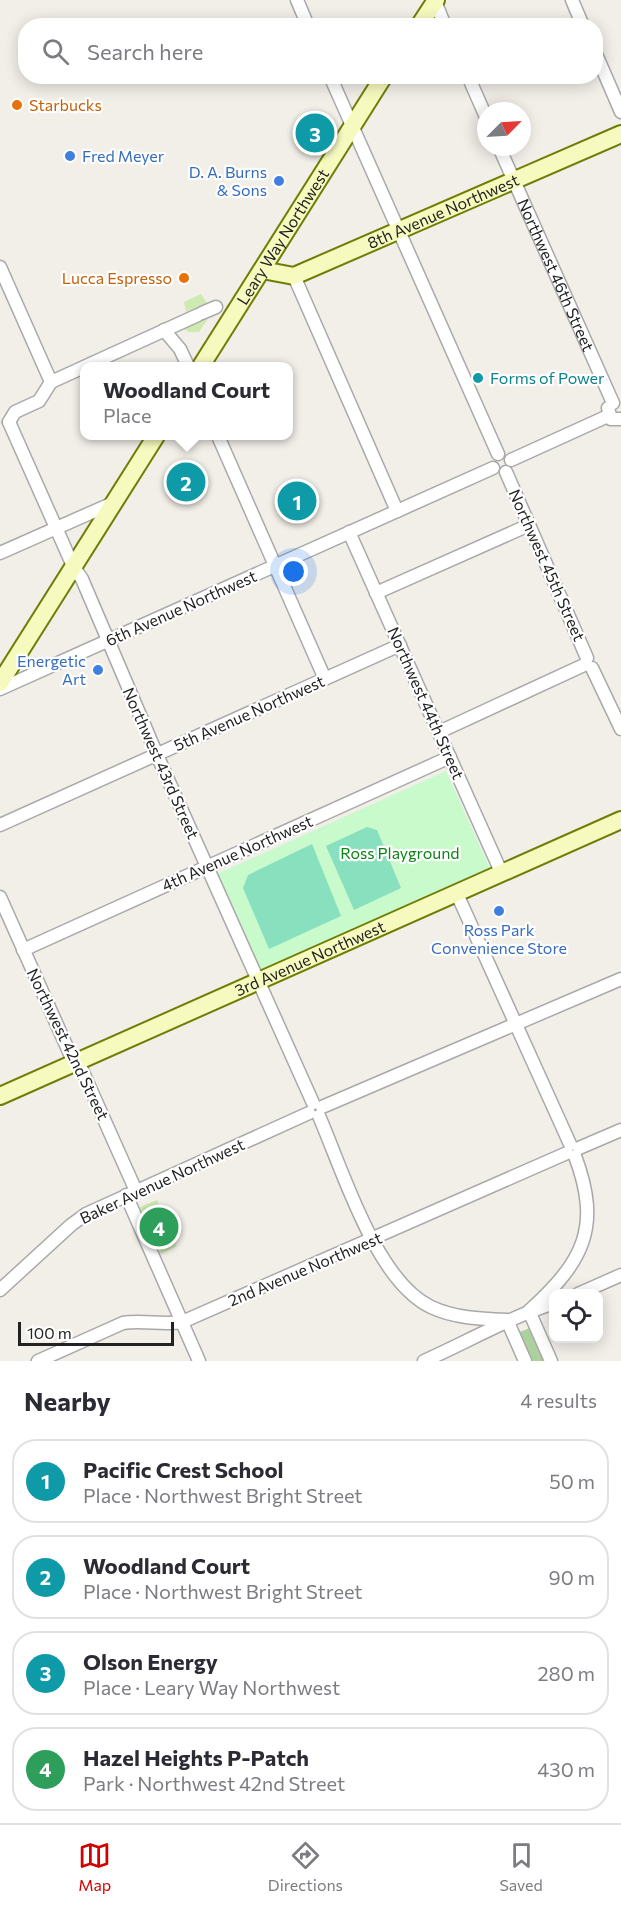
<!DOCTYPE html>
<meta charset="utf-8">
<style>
body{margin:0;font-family:Commissioner,sans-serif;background:#f2f2f3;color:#2b2b33}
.controls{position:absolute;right:18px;bottom:18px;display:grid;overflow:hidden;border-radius:12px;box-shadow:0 3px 15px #0003}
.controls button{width:54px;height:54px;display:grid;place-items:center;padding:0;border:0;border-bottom:2px solid #e1e1e2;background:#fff;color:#2b2b33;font:30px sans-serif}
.compass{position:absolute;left:477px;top:102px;width:54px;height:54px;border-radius:50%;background:#fff;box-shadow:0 3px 15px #0003;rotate:66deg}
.scale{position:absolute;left:18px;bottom:15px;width:156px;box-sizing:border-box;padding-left:6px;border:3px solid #222;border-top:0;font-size:16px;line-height:21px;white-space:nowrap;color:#222;-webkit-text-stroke:4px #fff;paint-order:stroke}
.you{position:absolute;left:294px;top:572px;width:21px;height:21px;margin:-15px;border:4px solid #fff;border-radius:50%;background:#1a73e8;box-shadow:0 0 0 9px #1a73e833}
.badge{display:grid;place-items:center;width:39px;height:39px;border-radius:50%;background:#d40000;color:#fff;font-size:20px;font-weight:700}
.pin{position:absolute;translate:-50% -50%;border:3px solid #fff;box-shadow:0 2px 6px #0006}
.popup{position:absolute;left:80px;top:362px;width:213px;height:78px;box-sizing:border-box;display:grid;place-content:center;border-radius:12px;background:#fff;filter:drop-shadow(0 2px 4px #0005);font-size:20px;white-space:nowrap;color:#7c7c81}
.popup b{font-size:22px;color:#2b2b33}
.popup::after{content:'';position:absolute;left:50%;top:100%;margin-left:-12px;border:12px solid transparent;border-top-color:#fff}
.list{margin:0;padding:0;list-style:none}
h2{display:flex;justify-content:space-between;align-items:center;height:78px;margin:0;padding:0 24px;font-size:26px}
h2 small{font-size:20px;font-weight:400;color:#7c7c81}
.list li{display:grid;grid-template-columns:39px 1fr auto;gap:18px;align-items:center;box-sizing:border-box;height:84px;margin:0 12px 12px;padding:0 12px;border:2px solid #e1e1e2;border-radius:24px}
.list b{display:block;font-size:22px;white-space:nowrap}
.list p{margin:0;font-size:20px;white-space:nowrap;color:#7c7c81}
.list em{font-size:20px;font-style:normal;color:#7c7c81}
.icon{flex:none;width:33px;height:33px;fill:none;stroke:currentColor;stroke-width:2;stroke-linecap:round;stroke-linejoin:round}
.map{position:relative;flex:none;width:621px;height:1361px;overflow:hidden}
.search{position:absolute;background:#fff;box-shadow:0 3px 15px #0003;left:18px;right:18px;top:18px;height:66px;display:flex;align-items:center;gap:15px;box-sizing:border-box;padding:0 21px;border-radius:24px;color:#7c7c81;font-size:22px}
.sheet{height:462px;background:#fff}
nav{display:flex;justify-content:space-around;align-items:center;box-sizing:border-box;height:84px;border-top:2px solid #e1e1e2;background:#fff;font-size:16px;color:#7c7c81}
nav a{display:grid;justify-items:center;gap:3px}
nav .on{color:#d40000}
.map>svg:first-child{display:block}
.grass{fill:#cdebb0}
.forest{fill:#add19e}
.park{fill:#c8facc}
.pitch{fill:#88e0be}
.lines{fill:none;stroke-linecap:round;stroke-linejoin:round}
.street-casing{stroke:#a9a9a9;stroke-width:15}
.secondary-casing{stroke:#707d05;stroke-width:20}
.street{stroke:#fff;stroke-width:12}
.secondary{stroke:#f7fabf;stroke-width:16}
.food-dot{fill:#e8710a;stroke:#fff;stroke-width:2}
.shop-dot{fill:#3f7fe0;stroke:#fff;stroke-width:2}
.culture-dot{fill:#0f9aa8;stroke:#fff;stroke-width:2}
.labels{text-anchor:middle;stroke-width:4.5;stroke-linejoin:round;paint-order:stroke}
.food-label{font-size:16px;fill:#c56008;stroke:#fff;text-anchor:start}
.shop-label{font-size:16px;fill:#366cbe;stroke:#fff;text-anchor:end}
.street-label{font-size:16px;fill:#222;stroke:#fff}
.culture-label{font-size:16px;fill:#0d838f;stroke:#fff;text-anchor:start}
.park-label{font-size:16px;fill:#0c8416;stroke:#fff}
</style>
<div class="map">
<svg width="621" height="1361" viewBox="0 0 621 1361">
<rect width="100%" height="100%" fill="#f2efe9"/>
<g class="grass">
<polygon points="201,294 207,303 186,312 184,302"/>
<polygon points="209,317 199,332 189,332 182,328"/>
<polygon points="157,1200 177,1246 161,1254 140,1207"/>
</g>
<polygon class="forest" points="530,1328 545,1361 530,1361 517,1333"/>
<polygon class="park" points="446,771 492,873 261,975 215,875"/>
<g class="pitch">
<polygon points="367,827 377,830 401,888 354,910 326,846"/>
<polygon points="312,844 341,916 269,949 243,888 248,875"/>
</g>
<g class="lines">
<defs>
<g id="street">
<polyline points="297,0 308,26"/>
<polyline points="572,0 583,26"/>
<polyline points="435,1 445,26"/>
<polyline points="596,54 621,112"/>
<polyline points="330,76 498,454"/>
<polyline points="468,76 486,117"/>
<path id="s1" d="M499,147L613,403"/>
<polyline points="0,267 51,382"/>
<polyline points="294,276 397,511"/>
<polyline points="202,313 216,307"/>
<polyline points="164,330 180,349 188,366"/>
<polyline points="86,366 198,315"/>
<polyline points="608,408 611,419 621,419"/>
<polyline points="9,422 73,566 82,579 157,755 313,1103"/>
<polyline points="9,422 15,412 39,401 51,382 84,367"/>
<polyline points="218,436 325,679"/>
<polyline points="511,460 608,416"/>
<polyline points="506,472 587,658"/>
<polyline points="349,532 502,874"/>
<polyline points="0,553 113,503"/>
<polyline points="376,593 529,525"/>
<polyline points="592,668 621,729"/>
<polyline points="0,689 493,468"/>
<polyline points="439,732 584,665"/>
<polyline points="0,825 400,645"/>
<polyline points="457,894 570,1144"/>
<polyline points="0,897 74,1063 82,1070 136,1191"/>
<polyline points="23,950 450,757"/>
<polyline points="322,1107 621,979"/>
<path d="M319,1116C343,1171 376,1281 431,1307C454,1318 481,1319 507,1320L525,1361"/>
<polyline points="579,1148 621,1130"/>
<polyline points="126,1195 199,1361"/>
<polyline points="0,1290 71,1225 86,1214 309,1113"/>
<polyline points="578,1294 621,1275"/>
<path d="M38,1361L123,1323C143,1320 162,1325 182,1322L567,1153"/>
<path d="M424,1361C467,1342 508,1318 554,1303"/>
<path d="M551,1361L529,1311C583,1262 602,1228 575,1156"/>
</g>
<g id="secondary">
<polyline points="419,26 436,0"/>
<path id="s2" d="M262,270L294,276L621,134"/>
<path id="s3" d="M201,366L384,76"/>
<polyline points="0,683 156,436"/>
<path id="s4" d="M0,1096L621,820"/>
</g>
</defs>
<use href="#street" class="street-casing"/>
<use href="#secondary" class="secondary-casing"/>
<use href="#street" class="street"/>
<use href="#secondary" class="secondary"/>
</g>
<g class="food-dot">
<circle cx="17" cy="105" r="6"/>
<circle cx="184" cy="278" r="6"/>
</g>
<g class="shop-dot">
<circle cx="70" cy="156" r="6"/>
<circle cx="279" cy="181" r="6"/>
<circle cx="98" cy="670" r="6"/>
<circle cx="499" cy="911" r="6"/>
</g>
<circle class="culture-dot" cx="478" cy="378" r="6"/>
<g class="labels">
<g class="food-label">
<text x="29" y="111">Starbucks</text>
<text x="172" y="284" text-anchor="end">Lucca Espresso</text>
</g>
<g class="shop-label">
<text x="82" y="162" text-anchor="start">Fred Meyer</text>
<text x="267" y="178">D. A. Burns<tspan x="267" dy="18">&amp; Sons</tspan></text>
<text x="86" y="667">Energetic<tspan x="86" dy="18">Art</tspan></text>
<text x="499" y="936" text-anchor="middle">Ross Park<tspan x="499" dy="18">Convenience Store</tspan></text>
</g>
<g class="street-label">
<text dy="6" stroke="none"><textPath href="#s2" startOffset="195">8th Avenue Northwest</textPath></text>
<text dy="6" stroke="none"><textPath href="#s3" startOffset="153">Leary Way Northwest</textPath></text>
<text dy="6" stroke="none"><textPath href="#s1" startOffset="140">Northwest 46th Street</textPath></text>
<text transform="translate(547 565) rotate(66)" y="6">Northwest 45th Street</text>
<text transform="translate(181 608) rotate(-24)" y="6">6th Avenue Northwest</text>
<text transform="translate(426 703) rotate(66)" y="6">Northwest 44th Street</text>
<text transform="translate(249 713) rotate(-24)" y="6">5th Avenue Northwest</text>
<text transform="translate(161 763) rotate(66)" y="6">Northwest 43rd Street</text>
<text transform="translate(237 853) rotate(-24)" y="6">4th Avenue Northwest</text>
<text dy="6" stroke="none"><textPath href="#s4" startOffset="339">3rd Avenue Northwest</textPath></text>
<text transform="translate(68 1044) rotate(64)" y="6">Northwest 42nd Street</text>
<text transform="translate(162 1181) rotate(-25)" y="6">Baker Avenue Northwest</text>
<text transform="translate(305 1269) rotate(-23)" y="6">2nd Avenue Northwest</text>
</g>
<g class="culture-label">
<text x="490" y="384">Forms of Power</text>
</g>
<g class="park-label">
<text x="400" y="859">Ross Playground</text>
</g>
</g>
</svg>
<div class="controls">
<button><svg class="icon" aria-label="locate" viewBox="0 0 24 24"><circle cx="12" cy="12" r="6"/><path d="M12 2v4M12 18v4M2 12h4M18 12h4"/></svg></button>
</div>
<svg class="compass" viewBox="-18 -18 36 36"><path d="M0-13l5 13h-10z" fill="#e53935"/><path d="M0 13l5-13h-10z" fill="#7c7c81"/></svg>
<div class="scale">100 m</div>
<div class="you"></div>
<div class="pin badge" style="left:297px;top:501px;background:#0f9aa8">1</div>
<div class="pin badge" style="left:186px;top:482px;background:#0f9aa8">2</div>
<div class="popup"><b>Woodland Court</b>Place</div>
<div class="pin badge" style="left:315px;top:133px;background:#0f9aa8">3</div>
<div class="pin badge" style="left:159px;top:1227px;background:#2e9e5b">4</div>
<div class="search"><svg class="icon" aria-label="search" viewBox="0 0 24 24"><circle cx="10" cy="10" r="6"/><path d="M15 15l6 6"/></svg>Search here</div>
</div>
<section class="sheet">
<h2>Nearby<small>4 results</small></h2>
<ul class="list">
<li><span class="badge" style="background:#0f9aa8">1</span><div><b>Pacific Crest School</b><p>Place · Northwest Bright Street</p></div><em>50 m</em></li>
<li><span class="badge" style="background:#0f9aa8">2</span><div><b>Woodland Court</b><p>Place · Northwest Bright Street</p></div><em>90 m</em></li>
<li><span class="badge" style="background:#0f9aa8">3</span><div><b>Olson Energy</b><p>Place · Leary Way Northwest</p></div><em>280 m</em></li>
<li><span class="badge" style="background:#2e9e5b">4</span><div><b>Hazel Heights P-Patch</b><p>Park · Northwest 42nd Street</p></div><em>430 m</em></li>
</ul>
</section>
<nav>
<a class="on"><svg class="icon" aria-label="map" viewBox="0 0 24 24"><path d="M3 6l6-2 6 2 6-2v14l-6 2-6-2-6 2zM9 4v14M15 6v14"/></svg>Map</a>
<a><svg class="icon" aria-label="directions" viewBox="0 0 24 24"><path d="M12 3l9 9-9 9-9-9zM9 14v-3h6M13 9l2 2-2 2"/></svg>Directions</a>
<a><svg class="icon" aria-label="saved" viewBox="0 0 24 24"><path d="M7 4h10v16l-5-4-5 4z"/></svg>Saved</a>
</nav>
